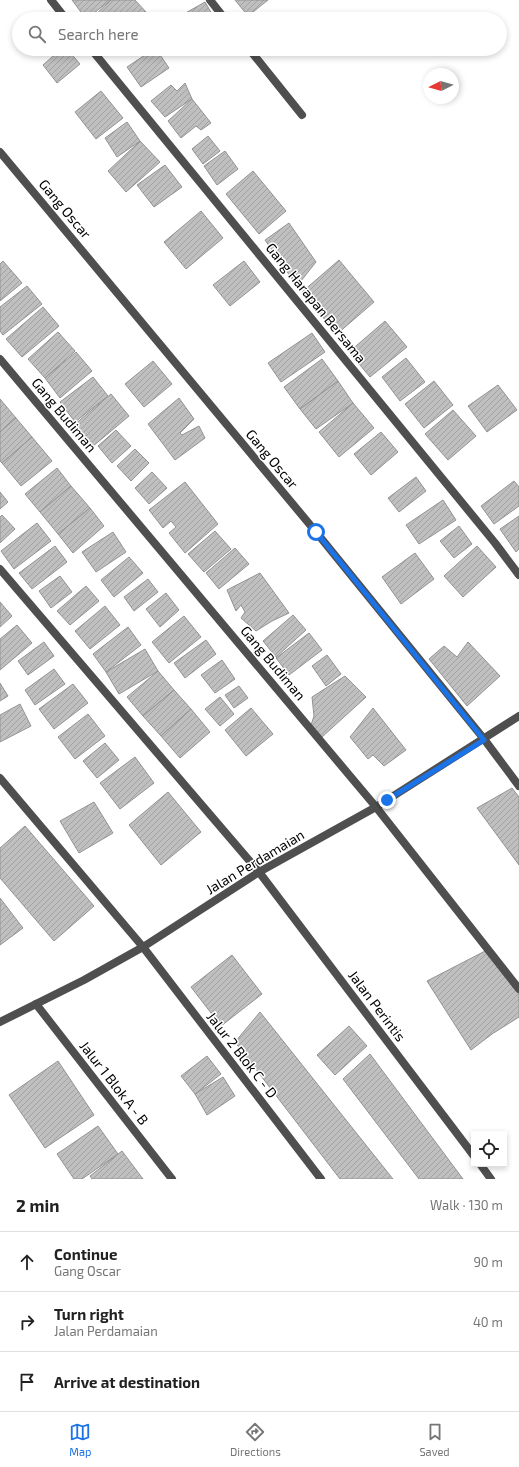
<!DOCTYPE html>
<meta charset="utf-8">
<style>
body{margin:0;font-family:"Exo 2",sans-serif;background:#f6f6f6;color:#222}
.controls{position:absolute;right:12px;bottom:12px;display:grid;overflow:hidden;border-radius:0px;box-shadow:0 2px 6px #0003}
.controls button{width:36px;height:36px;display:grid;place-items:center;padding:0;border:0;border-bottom:1px solid #e0e0e0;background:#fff;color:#222;font:20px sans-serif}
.compass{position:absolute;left:423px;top:68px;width:36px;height:36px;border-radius:50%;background:#fff;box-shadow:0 2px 6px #0003;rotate:265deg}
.stop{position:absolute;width:12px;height:12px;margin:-9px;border:3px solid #1a73e8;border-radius:50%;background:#fff}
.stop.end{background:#1a73e8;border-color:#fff;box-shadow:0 1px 4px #0008}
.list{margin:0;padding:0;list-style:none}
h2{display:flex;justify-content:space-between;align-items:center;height:52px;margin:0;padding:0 16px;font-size:17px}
h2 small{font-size:13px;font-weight:400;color:#767676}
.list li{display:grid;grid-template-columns:26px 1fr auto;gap:12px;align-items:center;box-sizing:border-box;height:60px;padding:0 16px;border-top:1px solid #e0e0e0}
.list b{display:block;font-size:15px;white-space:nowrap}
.list p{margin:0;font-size:13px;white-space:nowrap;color:#767676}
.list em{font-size:13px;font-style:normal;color:#767676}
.icon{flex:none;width:22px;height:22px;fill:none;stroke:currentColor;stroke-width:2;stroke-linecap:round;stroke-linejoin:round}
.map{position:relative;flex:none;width:519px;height:1179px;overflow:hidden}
.search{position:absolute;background:#fff;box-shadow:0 2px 6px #0003;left:12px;right:12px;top:12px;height:44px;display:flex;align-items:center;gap:10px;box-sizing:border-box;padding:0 14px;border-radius:22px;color:#767676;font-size:15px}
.sheet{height:232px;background:#fff}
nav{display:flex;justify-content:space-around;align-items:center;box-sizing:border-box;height:56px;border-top:1px solid #e0e0e0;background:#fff;font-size:11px;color:#767676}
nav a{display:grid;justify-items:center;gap:2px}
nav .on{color:#1a73e8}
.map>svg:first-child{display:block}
.building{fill:url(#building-hatch);stroke:#939393}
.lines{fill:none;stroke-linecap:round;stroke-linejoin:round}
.minor{stroke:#4f4f4f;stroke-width:8}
.tertiary{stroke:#4f4f4f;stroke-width:8}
.route{stroke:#1a73e8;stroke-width:5}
.labels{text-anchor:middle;stroke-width:3;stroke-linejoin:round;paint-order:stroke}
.street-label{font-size:14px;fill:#000;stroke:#fff}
</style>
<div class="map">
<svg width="519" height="1179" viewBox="0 0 519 1179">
<defs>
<pattern id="building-hatch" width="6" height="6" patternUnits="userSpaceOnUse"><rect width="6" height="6" fill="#bfbfbf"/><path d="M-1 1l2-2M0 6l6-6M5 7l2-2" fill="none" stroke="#a2a2a2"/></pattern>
</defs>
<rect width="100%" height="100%" fill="#fff"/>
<g class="building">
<polygon points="72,0 111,0 86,19"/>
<polygon points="111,0 135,0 146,12 139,19 91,19"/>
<polygon points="235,0 268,0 248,16"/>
<polygon points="205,2 215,19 175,19"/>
<polygon points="61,49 67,49 80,64 57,83 43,65"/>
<polygon points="154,49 156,49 169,68 141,87 127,67"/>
<polygon points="185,83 192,99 165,117 151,101 171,85 177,91"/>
<polygon points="101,91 123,118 96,139 75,112"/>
<polygon points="192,99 211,123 201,130 196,126 181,138 168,121"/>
<polygon points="127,122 140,141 117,157 105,138"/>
<polygon points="208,136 220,151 203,164 192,149"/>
<polygon points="140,141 160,162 126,192 108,171"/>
<polygon points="225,151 238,169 217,185 204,166"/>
<polygon points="165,165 182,187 154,207 137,185"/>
<polygon points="253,171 286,211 259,234 226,194"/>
<polygon points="201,211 223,238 186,269 164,242"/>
<polygon points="289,223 316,262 297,286 265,240"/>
<polygon points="339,260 374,302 337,334 302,292"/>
<polygon points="3,261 22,283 0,301 0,264"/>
<polygon points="244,261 260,282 230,306 213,285"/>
<polygon points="27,286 42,304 3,335 0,331 0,307"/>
<polygon points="43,307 59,326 22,357 6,339"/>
<polygon points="385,321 407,347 370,377 349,352"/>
<polygon points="58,332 75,351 45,378 28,359"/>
<polygon points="312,333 325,352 281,382 268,363"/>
<polygon points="76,352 92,371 60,398 45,378"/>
<polygon points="406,358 425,382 400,401 382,377"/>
<polygon points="322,359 338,381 300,409 284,387"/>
<polygon points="153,361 172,384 144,407 125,384"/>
<polygon points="93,377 108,396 75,422 60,402"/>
<polygon points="338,381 353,403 316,429 300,409"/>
<polygon points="434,381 453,405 424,428 405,404"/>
<polygon points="498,385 517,410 487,432 468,406"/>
<polygon points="111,394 129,416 92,447 74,425"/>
<polygon points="179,398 194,419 180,433 182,435 199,426 205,438 175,460 148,424"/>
<polygon points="0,399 16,418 0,432"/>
<polygon points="353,403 374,428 339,457 319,432"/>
<polygon points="453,410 476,436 448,460 425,434"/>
<polygon points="16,418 32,437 2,463 0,461 0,432"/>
<polygon points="116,430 131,446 112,463 98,446"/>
<polygon points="381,432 398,452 371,475 354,454"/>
<polygon points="32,437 52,461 21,486 2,463"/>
<polygon points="135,449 149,463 131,481 117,466"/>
<polygon points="57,468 71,486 40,512 25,494"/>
<polygon points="152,472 167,488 149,504 135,488"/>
<polygon points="416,477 426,491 399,512 388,498"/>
<polygon points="514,481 519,487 519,506 494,524 481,506"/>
<polygon points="185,482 218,524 185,553 169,533 176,527 171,521 163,528 149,510"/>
<polygon points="71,486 90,508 58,534 40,512"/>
<polygon points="0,492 8,502 0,509"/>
<polygon points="443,500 456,520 419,544 406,525"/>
<polygon points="90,508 104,526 73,553 58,534"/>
<polygon points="2,515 15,529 0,543 0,517"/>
<polygon points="519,516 519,549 516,552 500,529"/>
<polygon points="37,523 51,541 14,569 1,551"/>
<polygon points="459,526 472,544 454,558 440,541"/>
<polygon points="215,531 231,549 204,572 188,554"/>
<polygon points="113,532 126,552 96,572 82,552"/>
<polygon points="55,546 67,562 32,589 19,573"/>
<polygon points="477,546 496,567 463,597 444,576"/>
<polygon points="235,548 249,564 219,589 206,573"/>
<polygon points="415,553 434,579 401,604 382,577"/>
<polygon points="129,557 143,573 114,597 101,580"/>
<polygon points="260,573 289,613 272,621 256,631 241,618 245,612 241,605 236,611 227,590"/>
<polygon points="60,576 72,592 51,608 39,591"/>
<polygon points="148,579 158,592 134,611 124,597"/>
<polygon points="86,586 99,601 70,625 57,611"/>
<polygon points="166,593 179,610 160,627 146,609"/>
<polygon points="0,602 12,616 0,627"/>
<polygon points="105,606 120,625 90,649 75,631"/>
<polygon points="293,615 306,630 276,657 263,641"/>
<polygon points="184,616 201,637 169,663 152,642"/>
<polygon points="17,625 32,643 0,670 0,639"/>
<polygon points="128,627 141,645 106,672 93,654"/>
<polygon points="309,633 322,650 289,675 276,658"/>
<polygon points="206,640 216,654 185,678 174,663"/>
<polygon points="44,642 54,656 28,675 18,661"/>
<polygon points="468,642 500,676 467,706 429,659 444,646 457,657"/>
<polygon points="145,649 158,671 119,694 106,672"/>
<polygon points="327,655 341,674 326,686 312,666"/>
<polygon points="222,660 235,679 215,693 201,675"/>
<polygon points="54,669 65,684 35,705 25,690"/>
<polygon points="158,671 174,690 143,716 127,697"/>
<polygon points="345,676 366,697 322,737 311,725 314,716 312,697"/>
<polygon points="0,683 8,696 0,701"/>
<polygon points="73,684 88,703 54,729 39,709"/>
<polygon points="239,686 248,698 234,708 225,695"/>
<polygon points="174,690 191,709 161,736 143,716"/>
<polygon points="220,697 234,714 220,726 205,709"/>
<polygon points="20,704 31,726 0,742 0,715"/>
<polygon points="251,708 273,734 246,756 225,730"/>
<polygon points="373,708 406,750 384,766 373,755 368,759 350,737"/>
<polygon points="191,709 210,732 180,758 161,736"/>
<polygon points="88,714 105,736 75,759 58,737"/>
<polygon points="105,743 119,760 97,778 83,761"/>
<polygon points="135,757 154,783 120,809 100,783"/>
<polygon points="512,788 519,797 519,865 477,808"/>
<polygon points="168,792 201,832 161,865 129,825"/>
<polygon points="94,802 113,833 79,853 60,821"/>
<polygon points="25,826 94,906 54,941 0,878 0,848"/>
<polygon points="0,898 23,928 0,945"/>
<polygon points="489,949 519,992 519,1017 492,1034 471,1050 427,981"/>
<polygon points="232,955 262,994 221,1026 191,987"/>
<polygon points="260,1012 393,1179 340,1179 235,1042"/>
<polygon points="349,1026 367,1046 335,1075 317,1055"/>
<polygon points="370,1054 463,1179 419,1179 343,1079"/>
<polygon points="207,1056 221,1074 195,1094 181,1076"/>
<polygon points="58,1061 94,1115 45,1148 9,1095"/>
<polygon points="223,1077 235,1096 207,1115 195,1094"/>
<polygon points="98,1126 118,1154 82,1179 74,1179 57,1154"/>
<polygon points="122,1151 143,1179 92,1179 90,1176"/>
</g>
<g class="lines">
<g class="minor">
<polyline points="51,0 66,19"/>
<polyline points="210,0 225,19"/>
<polyline points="91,49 495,543 519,575"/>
<polyline points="249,49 302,115"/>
<polyline points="0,152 316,532 484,739 519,786"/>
<polyline points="0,359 376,807 519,989"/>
<polyline points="0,569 259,872 474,1156"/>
<polyline points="0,778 143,947 321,1179"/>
<polyline points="36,1004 172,1179"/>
<polyline points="480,1164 491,1179"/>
</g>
<polyline class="tertiary" points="0,1022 84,980 143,947 259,872 376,807 519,716"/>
</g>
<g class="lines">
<polyline class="route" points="316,532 484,740 387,800"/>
</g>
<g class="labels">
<g class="street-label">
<text transform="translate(65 209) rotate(50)" y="5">Gang Oscar</text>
<text transform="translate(316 303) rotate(51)" y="5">Gang Harapan Bersama</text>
<text transform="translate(64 415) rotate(50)" y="5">Gang Budiman</text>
<text transform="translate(272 459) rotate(50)" y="5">Gang Oscar</text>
<text transform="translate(273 663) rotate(50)" y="5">Gang Budiman</text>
<text transform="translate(255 862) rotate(-31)" y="5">Jalan Perdamaian</text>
<text transform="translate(377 1006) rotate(53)" y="5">Jalan Perintis</text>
<text transform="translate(242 1055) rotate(52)" y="5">Jalur 2 Blok C - D</text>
<text transform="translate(114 1083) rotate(52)" y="5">Jalur 1 Blok A - B</text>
</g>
</g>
</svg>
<div class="controls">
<button><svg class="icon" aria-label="locate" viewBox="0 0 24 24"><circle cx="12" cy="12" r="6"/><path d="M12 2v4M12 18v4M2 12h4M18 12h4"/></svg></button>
</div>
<svg class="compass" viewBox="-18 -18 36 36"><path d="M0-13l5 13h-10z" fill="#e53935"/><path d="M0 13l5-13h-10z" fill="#767676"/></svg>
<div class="stop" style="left:316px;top:532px"></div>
<div class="stop end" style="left:387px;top:800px"></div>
<div class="search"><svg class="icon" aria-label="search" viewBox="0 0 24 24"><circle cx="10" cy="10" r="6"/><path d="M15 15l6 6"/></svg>Search here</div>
</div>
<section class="sheet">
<h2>2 min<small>Walk · 130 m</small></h2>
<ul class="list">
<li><svg class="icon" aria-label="ahead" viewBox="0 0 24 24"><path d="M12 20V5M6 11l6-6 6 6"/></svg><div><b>Continue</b><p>Gang Oscar</p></div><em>90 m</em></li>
<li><svg class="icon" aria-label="right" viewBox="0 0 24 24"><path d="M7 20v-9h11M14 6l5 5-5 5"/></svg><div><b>Turn right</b><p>Jalan Perdamaian</p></div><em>40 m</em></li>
<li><svg class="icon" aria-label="arrive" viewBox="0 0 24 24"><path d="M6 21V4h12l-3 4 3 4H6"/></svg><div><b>Arrive at destination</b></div></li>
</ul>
</section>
<nav>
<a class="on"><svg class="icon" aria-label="map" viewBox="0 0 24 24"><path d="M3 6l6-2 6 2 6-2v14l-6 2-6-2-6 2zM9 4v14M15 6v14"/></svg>Map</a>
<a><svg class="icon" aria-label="directions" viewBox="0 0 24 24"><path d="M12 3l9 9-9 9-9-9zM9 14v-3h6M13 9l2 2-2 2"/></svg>Directions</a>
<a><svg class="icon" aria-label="saved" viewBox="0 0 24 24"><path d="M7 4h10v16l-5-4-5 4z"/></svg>Saved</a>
</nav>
